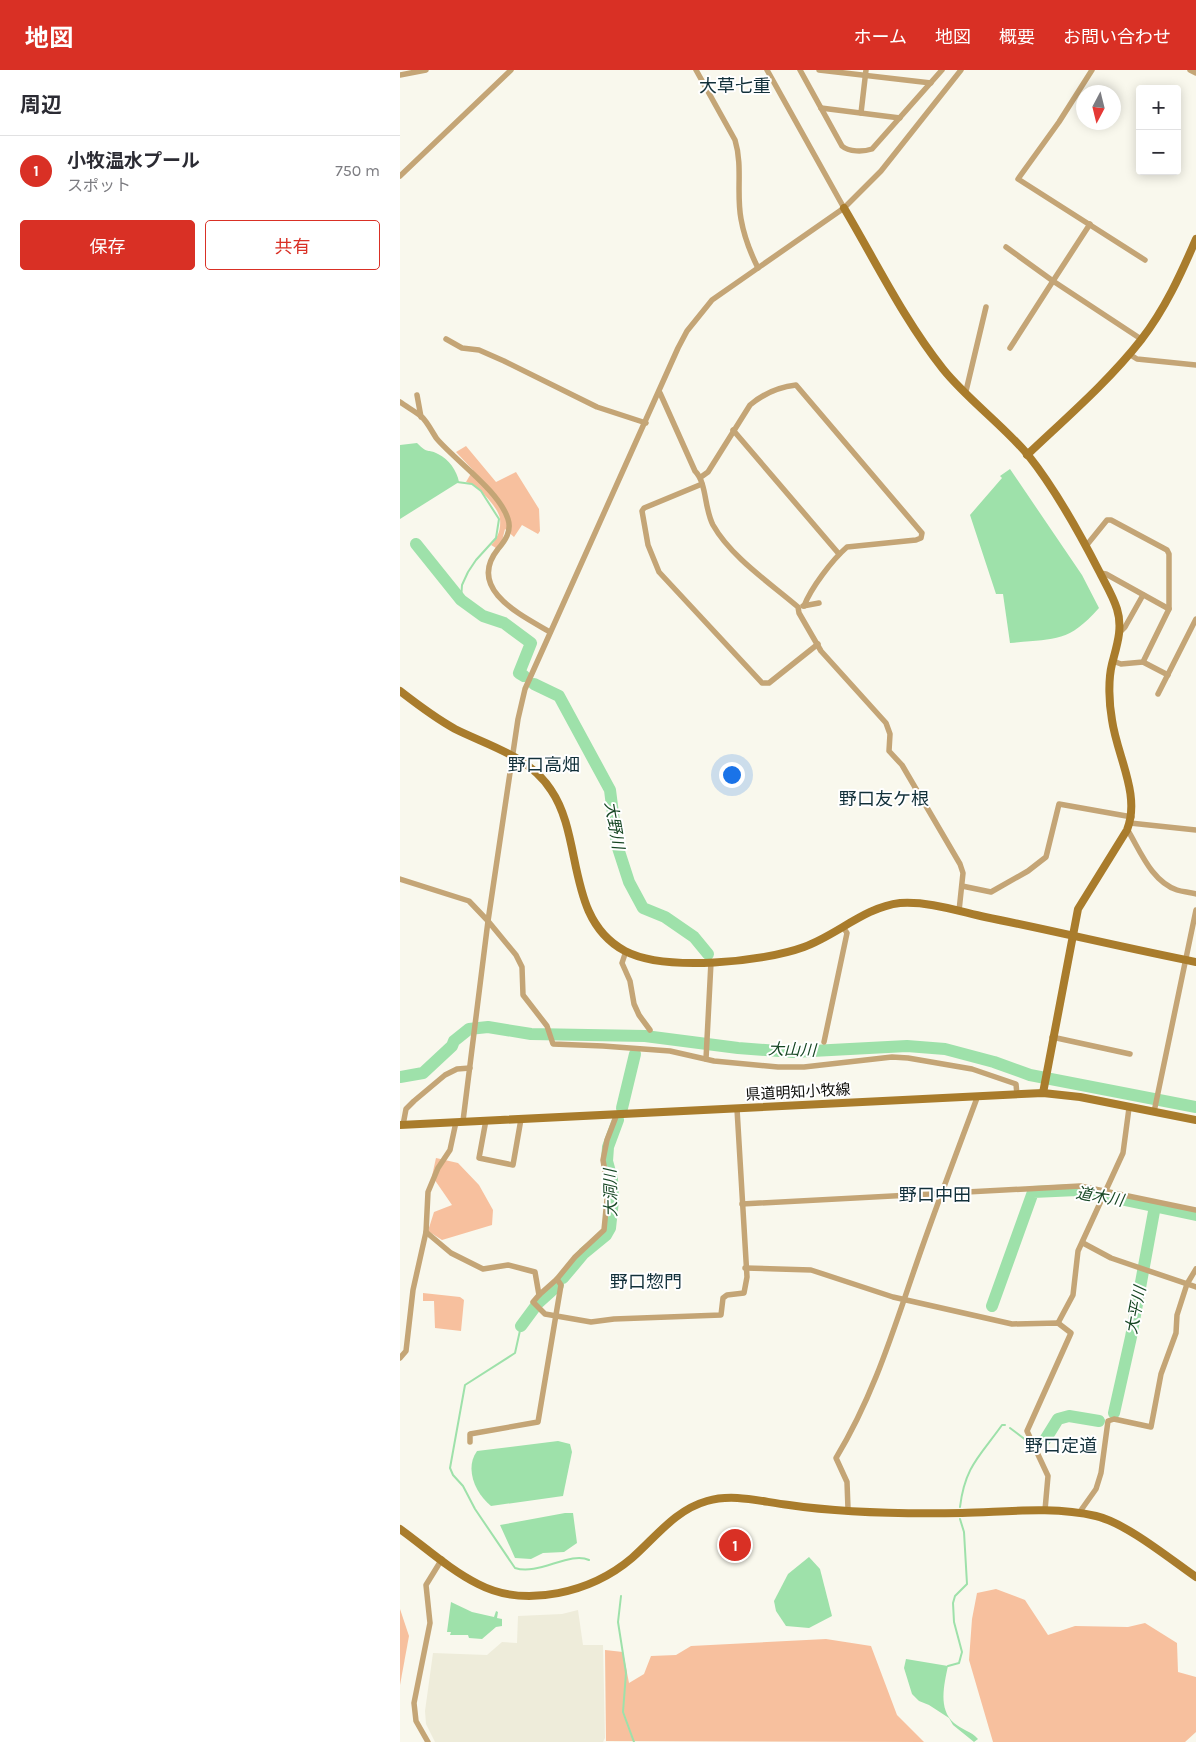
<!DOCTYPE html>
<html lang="ja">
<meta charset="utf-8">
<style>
body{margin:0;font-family:Karla,"Noto Sans JP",sans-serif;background:#f7f7f7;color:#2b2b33}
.controls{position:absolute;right:15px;top:15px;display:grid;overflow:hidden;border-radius:5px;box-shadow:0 2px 12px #0003}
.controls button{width:45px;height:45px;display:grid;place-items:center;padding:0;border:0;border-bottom:1px solid #e1e1e2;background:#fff;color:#2b2b33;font:25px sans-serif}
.compass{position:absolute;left:676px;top:15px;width:45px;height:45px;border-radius:50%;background:#fff;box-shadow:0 2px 12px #0003;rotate:187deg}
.you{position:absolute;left:331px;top:704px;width:18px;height:18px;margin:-12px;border:4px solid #fff;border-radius:50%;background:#1a73e8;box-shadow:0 0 0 8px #1a73e833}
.badge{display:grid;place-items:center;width:32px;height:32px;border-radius:50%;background:#d93025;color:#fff;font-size:16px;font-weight:700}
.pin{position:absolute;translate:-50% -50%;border:2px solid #fff;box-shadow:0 1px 5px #0006}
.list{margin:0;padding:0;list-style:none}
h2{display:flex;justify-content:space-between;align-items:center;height:65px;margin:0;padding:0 20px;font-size:21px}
h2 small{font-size:16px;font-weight:400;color:#7c7c81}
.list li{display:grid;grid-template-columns:32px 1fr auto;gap:15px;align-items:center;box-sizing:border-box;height:70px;padding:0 20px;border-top:1px solid #e1e1e2}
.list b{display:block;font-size:19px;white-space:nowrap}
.list p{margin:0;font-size:16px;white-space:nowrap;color:#7c7c81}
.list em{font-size:16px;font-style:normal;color:#7c7c81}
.actions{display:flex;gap:10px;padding:15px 20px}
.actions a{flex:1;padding:11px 0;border:1px solid #d93025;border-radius:5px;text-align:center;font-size:18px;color:#d93025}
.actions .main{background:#d93025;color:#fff}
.map{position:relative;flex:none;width:796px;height:1672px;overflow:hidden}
header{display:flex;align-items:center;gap:30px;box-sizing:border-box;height:70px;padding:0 25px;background:#d93025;color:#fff}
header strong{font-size:24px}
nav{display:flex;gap:28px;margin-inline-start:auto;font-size:18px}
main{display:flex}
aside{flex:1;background:#fff}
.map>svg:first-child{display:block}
.built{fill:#eeecda}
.green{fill:#f7c09e}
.water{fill:#9ee1aa}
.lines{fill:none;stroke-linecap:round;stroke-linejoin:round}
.stream{stroke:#9ee1aa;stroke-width:2}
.river{stroke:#9ee1aa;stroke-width:12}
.street{stroke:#c4a576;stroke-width:5.5}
.secondary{stroke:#a97c2c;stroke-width:8}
.labels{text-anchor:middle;stroke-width:4;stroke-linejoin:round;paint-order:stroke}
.street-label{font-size:15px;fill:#0c0c09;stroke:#fff}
.water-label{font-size:16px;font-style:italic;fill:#174724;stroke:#fff}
.quarter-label{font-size:18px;fill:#12303a;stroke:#fff}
</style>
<header>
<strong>地図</strong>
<nav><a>ホーム</a><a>地図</a><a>概要</a><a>お問い合わせ</a></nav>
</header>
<main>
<aside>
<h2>周辺<small></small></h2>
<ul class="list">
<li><span class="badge">1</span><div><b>小牧温水プール</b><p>スポット</p></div><em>750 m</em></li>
</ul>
<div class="actions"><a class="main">保存</a><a>共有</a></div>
</aside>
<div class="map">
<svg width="796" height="1672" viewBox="0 0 796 1672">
<rect width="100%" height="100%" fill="#f9f8ed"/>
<polygon class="built" points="178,1540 183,1575 203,1575 205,1668 203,1672 35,1672 26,1654 25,1641 33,1583 87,1585 102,1572 117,1573 118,1546 162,1544"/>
<g class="green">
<path d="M66,376L96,412L116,402L139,439L140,461L138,464L122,455L114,467L105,459L102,471L96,478L91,475C98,468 101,459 100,449C99,438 77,414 66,412L73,400L56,382Z"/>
<polygon points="36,1088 58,1093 79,1115 93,1140 92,1155 42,1170 28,1161 34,1142 52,1135 32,1106"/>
<polygon points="23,1223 60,1227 64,1230 61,1261 35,1258 34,1231 23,1231"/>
<polygon points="596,1519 625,1530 648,1565 675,1556 728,1557 745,1553 777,1573 778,1602 796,1607 796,1662 785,1672 593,1672 569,1590 572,1549 577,1523"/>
<polygon points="0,1539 9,1566 0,1615"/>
<polygon points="426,1569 471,1576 497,1645 524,1672 206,1671 205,1580 223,1582 229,1613 244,1604 251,1586 276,1585 291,1576"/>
</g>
<g class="water">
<path d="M17,373C29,385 27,378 38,384C49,389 57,401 59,412L0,449V375Z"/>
<path d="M610,399L682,505L699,538C667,574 655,568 610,573L603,524H596L570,445L602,408L600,406Z"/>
<path d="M158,1371L170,1374L172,1382L163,1426L91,1436C76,1424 64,1399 77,1381Z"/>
<polygon points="165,1443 173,1443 177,1473 164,1482 143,1483 131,1489 115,1488 100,1455"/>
<polygon points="409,1487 420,1499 432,1546 409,1558 386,1556 376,1541 374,1531 388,1504"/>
<polygon points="51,1532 72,1542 94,1547 96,1541 98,1542 97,1548 102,1549 102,1556 96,1557 82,1569 69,1568 68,1565 50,1565 51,1562 47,1562"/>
<path d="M506,1589L548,1596C544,1615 538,1639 554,1653C562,1660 571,1661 578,1669L574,1672L553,1655L549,1648L529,1635L519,1631L512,1624L504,1598Z"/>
</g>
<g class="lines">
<g class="stream">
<polyline points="57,412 72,414 81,421 99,449 96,468 76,490 68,502 62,515 61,530"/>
<path d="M121,1256L115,1283L65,1315L50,1398L53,1405L63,1416L75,1439L115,1498C138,1506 170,1481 189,1490"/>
<polyline points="610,1358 631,1374"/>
<polyline points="635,1374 645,1370"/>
<path d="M560,1437C565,1396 580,1386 602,1355H605"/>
<polyline points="221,1526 218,1552 226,1603 223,1642 234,1672"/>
<polyline points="548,1596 559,1593 562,1582 554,1552 553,1533 555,1526 567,1514 564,1462 560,1449"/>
</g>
<g class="river">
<polyline points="16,474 61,530 83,546 104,553 131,573 119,603 124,606"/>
<polyline points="134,614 159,626 210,720 217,775 229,812 243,838 265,847 294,867 308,884"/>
<polyline points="0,1007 23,1003 52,976 54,971 69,959 88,957 131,964 245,966 338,978 393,982 507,976 545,979 594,992 630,1005 796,1037"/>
<polyline points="222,1038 235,984"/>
<polyline points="163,1208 184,1183 206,1165 210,1158 213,1130 212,1109 207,1091 208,1077 218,1050"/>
<polyline points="592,1236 633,1122 677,1120 796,1145"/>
<polyline points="121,1256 138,1233 158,1215"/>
<polyline points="714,1343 731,1267 755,1136"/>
<polyline points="645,1370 658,1349 669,1346 699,1351"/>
</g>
<g class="street">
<path d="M296,0L335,70C343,96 336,123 341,149C344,166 350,182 358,198"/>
<polyline points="367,0 444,138"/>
<path d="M400,0L442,76C449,82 463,82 472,79L542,0"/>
<polyline points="419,0 531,13"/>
<polyline points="692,0 659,52 618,109 745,190"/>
<polyline points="790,0 796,3"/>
<polyline points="0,5 26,0"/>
<polyline points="421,38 500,48"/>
<polyline points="461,43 466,0"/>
<polyline points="0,106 111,0"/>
<polyline points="606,177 653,211 690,154"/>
<polyline points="46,269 62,278 79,280 104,291 197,337 246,353"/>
<polyline points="610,278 653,211 741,269"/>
<polyline points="729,284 737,289 796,295"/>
<polyline points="566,321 586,237"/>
<path d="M260,323L295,401C307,413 304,438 313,455C331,487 370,513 398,537L399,543L421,581L486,653L490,664L489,681L502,695L560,794L563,803L559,841"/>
<polyline points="17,325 21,347"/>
<path d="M0,332C7,337 16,342 22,347C28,353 32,362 37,369C57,392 99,421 108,449C112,461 105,471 98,479C66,519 121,545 150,562"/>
<polyline points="333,360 439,484"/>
<path d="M301,407L308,402L350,335C363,324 379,317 396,315L522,463L521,468L516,470L447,477C432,490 411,518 404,536"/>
<polyline points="302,414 244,438 242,441 248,475 259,502 362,613 369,613 418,574"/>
<polyline points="686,476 707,450 711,450 767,480 769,484 769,539 743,592 721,594 713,591"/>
<polyline points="700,503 706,504 769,539"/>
<polyline points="403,536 419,533"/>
<polyline points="720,562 725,557 743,525"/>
<polyline points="743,592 768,605"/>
<polyline points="758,624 796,549"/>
<polyline points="730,753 796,760"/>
<path d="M727,759C740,780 751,811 777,820C783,822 790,822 796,824"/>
<polyline points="0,809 69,831 88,851 116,885 122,897 123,925 147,956 153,974 203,976 270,981 314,991 378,997 404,997 492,987 508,988 572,999 616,1014 617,1025"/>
<polyline points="562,816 591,822 628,801 646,787 659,734 732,747"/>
<polyline points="226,881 222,893 230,911 234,934 239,945 250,960"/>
<polyline points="652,967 730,984"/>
<polyline points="424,972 447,863 443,857"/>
<polyline points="306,989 311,892"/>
<polyline points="754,1042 796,840"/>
<polyline points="86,1050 79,1088 113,1095 121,1049"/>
<polyline points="63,1051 88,851 118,649 125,619 278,278 287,261 312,230 444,138 481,101 561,0"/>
<polyline points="3,1055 6,1039 14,1031 45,1005 57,999 70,998"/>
<polyline points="342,1134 680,1116 796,1140"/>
<polyline points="26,1162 51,1183 83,1199 108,1195 135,1202 139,1225 157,1209"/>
<polyline points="683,1173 711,1188 796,1217"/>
<polyline points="345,1198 411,1200 493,1227 612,1254 658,1253 671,1263 627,1361 648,1406 645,1440"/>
<polyline points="139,1225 133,1232 145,1244 191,1252 214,1249 321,1245 323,1228 327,1225 344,1223 347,1207 337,1039"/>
<polyline points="658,1253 673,1225 678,1181 723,1083 729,1038"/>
<polyline points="0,1288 6,1281 13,1220 26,1162 28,1122 38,1098 50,1080 56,1052"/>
<polyline points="70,1372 70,1364 138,1352 161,1215 157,1209 175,1187 204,1160 208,1119 203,1090 207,1070 217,1044"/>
<path d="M448,1439L447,1412L436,1388C474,1325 493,1261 517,1192C536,1137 557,1082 577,1028"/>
<polyline points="679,1443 696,1419 701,1403 708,1351 714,1349 751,1357 761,1304 776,1263 777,1245 787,1214 796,1199"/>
<polyline points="28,1672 16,1651 14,1633 30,1553 26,1515 42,1489"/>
</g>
<g class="secondary">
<path d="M444,138C476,192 504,250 543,299C567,329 603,355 628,385C656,420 679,462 699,501C705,513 713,526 717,539C723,558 717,575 712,594C708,610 709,633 712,650C717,686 741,725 727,760L678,839L643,1023"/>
<path d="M627,385C666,348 708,312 741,270C765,239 781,204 796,169"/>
<path d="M0,621C18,635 35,648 55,659C89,676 129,686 151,720C184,768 165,849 225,881C265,902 363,892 404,877C437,865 465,837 500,833C528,831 558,841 585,847C655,861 725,878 796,892"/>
<polyline points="0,1055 643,1023 680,1027 796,1050"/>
<path d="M0,1459C25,1477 50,1500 78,1514C126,1539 192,1522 232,1488C256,1467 275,1440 307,1431C334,1423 362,1432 389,1435C443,1443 507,1444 562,1443C606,1442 652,1436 696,1446C726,1453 770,1489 796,1507"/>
</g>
</g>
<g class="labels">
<g class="street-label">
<text transform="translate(398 1022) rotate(-3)" y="5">県道明知小牧線</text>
</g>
<g class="water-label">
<text transform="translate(215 755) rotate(80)" y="6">大野川</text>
<text transform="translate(392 979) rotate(2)" y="6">大山川</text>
<text transform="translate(210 1123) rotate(-91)" y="6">大洞川</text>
<text transform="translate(700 1126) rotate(10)" y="6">道木川</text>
<text transform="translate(735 1240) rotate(-79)" y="6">大平川</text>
</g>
<g class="quarter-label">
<text x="335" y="22">大草七重</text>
<text x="144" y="701">野口高畑</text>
<text x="484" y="735">野口友ケ根</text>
<text x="535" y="1131">野口中田</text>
<text x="246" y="1218">野口惣門</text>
<text x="661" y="1382">野口定道</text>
</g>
</g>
</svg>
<div class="controls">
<button>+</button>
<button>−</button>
</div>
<svg class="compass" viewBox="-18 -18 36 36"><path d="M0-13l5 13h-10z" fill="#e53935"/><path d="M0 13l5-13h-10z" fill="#7c7c81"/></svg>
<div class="you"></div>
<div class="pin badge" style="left:335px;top:1475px">1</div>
</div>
</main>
